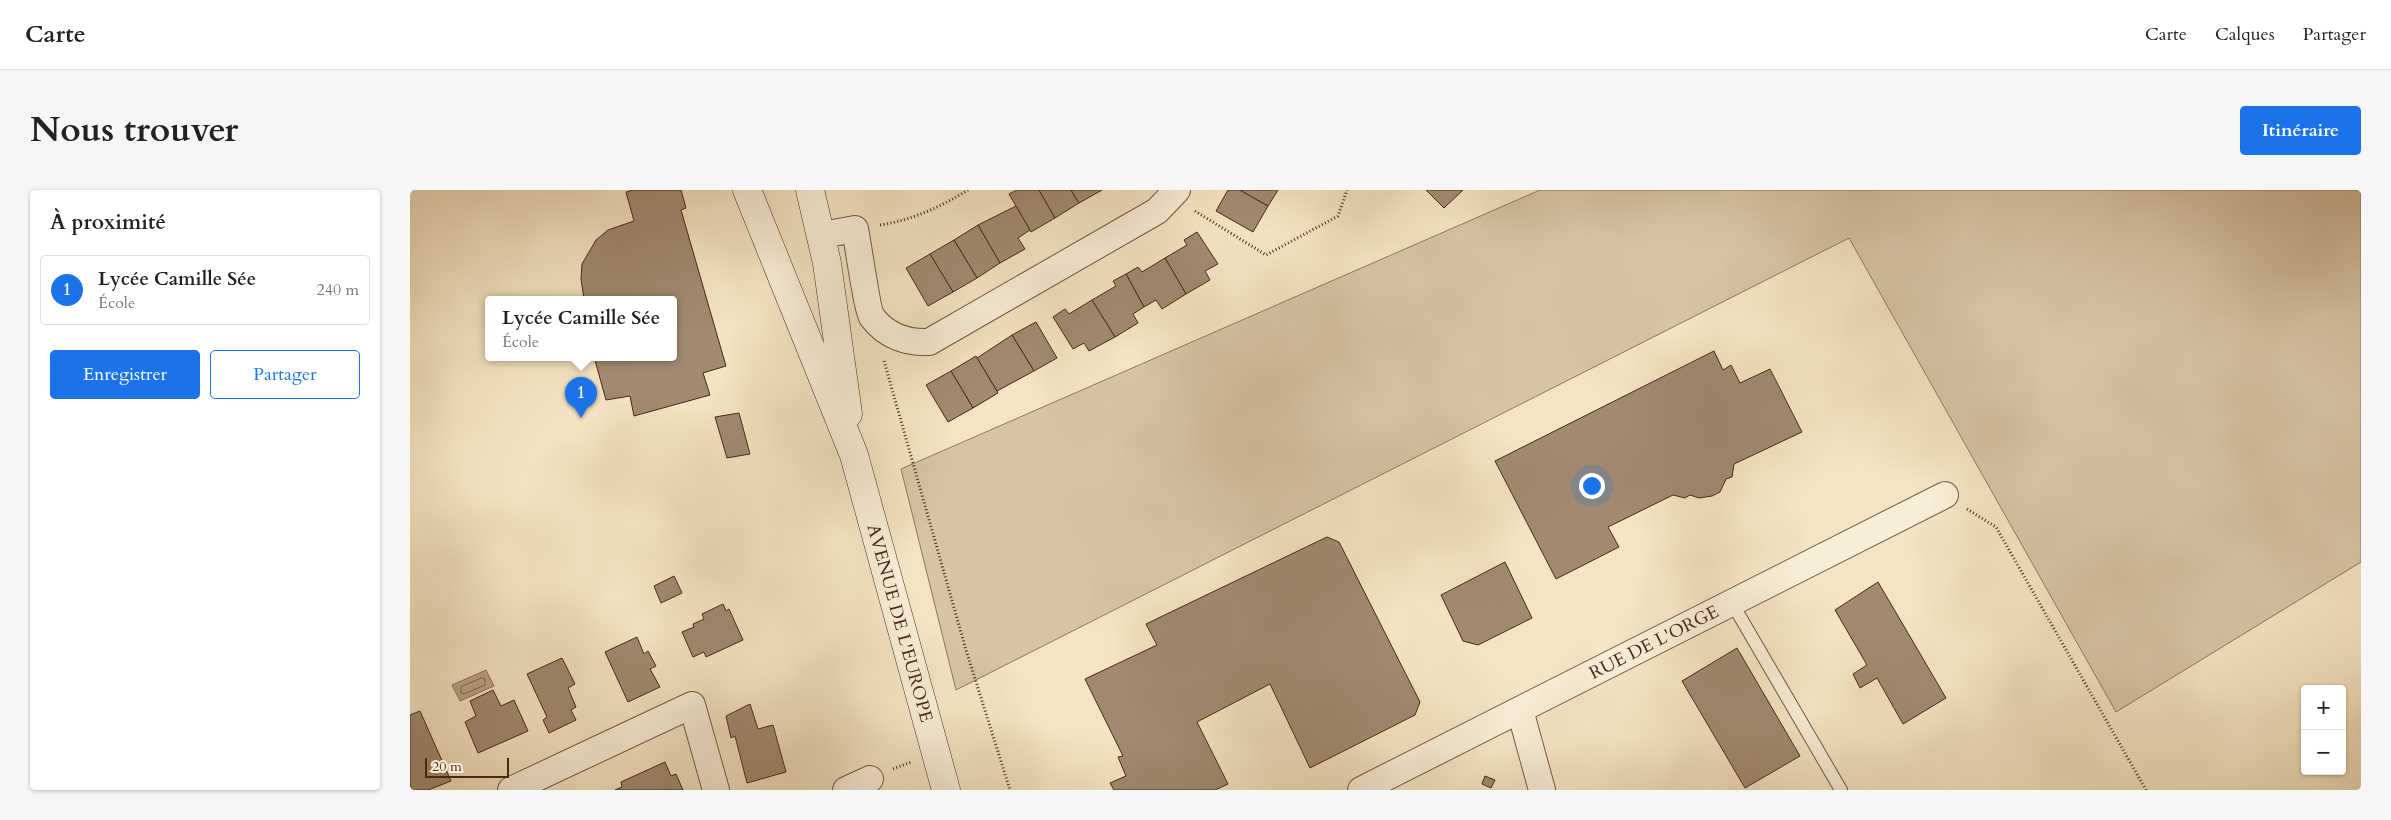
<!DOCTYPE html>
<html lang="fr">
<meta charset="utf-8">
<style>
body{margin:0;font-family:Cardo,serif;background:#f6f6f6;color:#222}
.controls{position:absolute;right:15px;bottom:15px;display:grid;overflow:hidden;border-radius:5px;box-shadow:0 1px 4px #0004}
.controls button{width:45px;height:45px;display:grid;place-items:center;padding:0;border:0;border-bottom:1px solid #e0e0e0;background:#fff;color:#222;font:25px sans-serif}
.scale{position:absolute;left:15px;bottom:12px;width:84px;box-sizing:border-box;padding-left:5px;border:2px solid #482819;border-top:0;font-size:14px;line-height:18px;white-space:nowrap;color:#482819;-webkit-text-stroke:4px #f8edd7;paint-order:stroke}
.you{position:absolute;left:1181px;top:295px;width:18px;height:18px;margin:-12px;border:4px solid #fff;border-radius:50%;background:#1a73e8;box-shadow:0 0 0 8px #1a73e833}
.badge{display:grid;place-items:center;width:32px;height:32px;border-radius:50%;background:#1a73e8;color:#fff;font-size:16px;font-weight:700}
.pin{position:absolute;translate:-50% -41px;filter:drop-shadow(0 1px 2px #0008)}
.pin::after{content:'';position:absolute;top:26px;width:18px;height:15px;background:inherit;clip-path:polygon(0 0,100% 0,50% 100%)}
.popup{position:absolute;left:75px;top:106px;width:192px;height:65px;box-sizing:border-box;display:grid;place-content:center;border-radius:5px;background:#fff;filter:drop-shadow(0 1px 4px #0005);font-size:16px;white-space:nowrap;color:#767676}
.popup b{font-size:19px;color:#222}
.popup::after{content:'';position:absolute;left:50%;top:100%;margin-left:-10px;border:10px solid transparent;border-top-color:#fff}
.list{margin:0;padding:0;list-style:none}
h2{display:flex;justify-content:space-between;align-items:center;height:65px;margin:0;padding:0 20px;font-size:21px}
h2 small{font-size:16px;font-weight:400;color:#767676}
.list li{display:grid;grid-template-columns:32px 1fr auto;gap:15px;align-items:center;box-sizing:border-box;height:70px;margin:0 10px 10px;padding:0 10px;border:1px solid #e0e0e0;border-radius:5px}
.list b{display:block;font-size:19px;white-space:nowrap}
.list p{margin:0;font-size:16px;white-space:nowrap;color:#767676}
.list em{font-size:16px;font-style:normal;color:#767676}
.actions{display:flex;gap:10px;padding:15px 20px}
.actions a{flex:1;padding:11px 0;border:1px solid #1a73e8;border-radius:5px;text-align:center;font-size:18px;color:#1a73e8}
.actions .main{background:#1a73e8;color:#fff}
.map{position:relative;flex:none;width:1951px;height:600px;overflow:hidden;border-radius:5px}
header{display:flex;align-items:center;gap:30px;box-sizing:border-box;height:70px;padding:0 25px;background:#fff;border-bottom:1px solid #e0e0e0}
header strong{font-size:24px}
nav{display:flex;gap:28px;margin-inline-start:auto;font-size:18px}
.intro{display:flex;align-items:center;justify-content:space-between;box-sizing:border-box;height:120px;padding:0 30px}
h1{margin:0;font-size:35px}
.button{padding:12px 22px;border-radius:5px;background:#1a73e8;color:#fff;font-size:18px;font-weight:700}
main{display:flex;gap:30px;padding:0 30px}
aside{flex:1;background:#fff;border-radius:5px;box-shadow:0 1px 4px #0004}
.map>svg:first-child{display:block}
.green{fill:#d7c4a5;stroke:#90765f}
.water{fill:#baa489;stroke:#8c725c}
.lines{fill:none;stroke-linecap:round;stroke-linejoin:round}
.shore{stroke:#816651;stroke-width:1}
.building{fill:#a18a71;stroke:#482819}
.lane-casing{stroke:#735743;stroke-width:14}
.street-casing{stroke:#735743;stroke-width:28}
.secondary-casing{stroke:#482819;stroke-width:29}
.path{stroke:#482819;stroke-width:3;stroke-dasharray:1 2.5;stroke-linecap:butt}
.lane{stroke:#f8edd7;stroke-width:12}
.street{stroke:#f8edd7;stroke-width:26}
.secondary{stroke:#f8edd7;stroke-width:28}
.labels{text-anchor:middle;stroke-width:4;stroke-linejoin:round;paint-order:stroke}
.street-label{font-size:18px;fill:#482819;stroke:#f8edd7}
</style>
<header>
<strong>Carte</strong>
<nav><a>Carte</a><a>Calques</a><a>Partager</a></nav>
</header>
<div class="intro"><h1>Nous trouver</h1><a class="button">Itinéraire</a></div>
<main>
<aside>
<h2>À proximité<small></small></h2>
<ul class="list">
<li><span class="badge">1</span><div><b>Lycée Camille Sée</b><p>École</p></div><em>240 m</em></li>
</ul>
<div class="actions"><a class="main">Enregistrer</a><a>Partager</a></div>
</aside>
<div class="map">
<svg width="1951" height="600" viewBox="0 0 1951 600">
<rect width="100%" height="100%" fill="#f4e4c2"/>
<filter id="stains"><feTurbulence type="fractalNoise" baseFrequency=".004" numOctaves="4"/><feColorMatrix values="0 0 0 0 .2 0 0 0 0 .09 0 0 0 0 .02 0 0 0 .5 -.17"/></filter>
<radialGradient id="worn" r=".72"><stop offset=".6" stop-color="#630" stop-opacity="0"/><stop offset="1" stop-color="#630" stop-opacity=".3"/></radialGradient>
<polygon class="green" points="1130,0 1951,0 1951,372 1706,522 1439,48 546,500 491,279"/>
<polygon class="water" points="76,480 84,496 50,511 42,495"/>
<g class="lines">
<polygon class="shore" points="72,488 75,489 75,495 54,504 51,503 51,497"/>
</g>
<g class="building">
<polygon points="223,0 271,0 276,18 271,20 316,176 293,183 300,205 224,226 220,206 196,210 184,167 264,167 264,109 174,109 171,89 172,74 186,50 198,40 224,31 216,2"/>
<polygon points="607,0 629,0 645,28 621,42 599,4"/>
<polygon points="629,0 661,0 669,13 645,28"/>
<polygon points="661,0 692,0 669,13"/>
<polygon points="818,0 830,0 858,16 843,42 806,21"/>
<polygon points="830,0 868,0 858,16"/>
<polygon points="1016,0 1053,0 1034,18"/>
<polygon points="606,16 620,40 608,48 615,59 590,73 568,35"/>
<polygon points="568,35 590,73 567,88 544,50"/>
<polygon points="787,42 808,74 795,81 800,90 776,104 755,68 777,55 774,50"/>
<polygon points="544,50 567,88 543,102 520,64"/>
<polygon points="520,64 543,102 518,116 496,78"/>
<polygon points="755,68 776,104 752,119 746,110 734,117 716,84 728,77 732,82"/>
<polygon points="716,84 734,117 723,124 728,133 705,147 682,110 706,96 703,91"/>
<polygon points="682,110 705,147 679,161 674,153 663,159 643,127 655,119 659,124"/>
<polygon points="626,132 647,168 624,181 602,145"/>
<polygon points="602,145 624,181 587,201 567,168"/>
<polygon points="1304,161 1313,180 1321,175 1330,193 1360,179 1392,242 1324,274 1322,287 1316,289 1310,302 1302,306 1289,308 1280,305 1275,308 1263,305 1198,337 1209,357 1146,389 1085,271"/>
<polygon points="566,166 588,203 563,218 541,181"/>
<polygon points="541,181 563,218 538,232 516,195"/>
<polygon points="329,223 340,264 317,268 305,227"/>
<polygon points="917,347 929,352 1010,512 1005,525 900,578 860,494 787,532 818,594 805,600 704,600 700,593 716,586 708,567 713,566 675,489 747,455 736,434"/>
<polygon points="1095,372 1122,428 1068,455 1053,451 1031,405"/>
<polygon points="264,386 272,403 251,413 244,396"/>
<polygon points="1468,392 1536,508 1493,534 1467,488 1450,498 1443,484 1457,475 1425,420"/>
<polygon points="313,414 316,421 319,419 333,450 296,467 294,462 283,467 272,442 284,437 283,434 294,429 292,424"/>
<polygon points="227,447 234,464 238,461 246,476 240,479 250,497 218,512 195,462"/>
<polygon points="1327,458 1390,566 1335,598 1272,491"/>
<polygon points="152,468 165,494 158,498 166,517 161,520 166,530 139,543 133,530 137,527 117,484"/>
<polygon points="83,500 91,516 104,510 118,541 68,563 55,532 66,526 60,511"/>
<polygon points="340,514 348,539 363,535 376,582 337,593 325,546 321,548 316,526"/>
<polygon points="10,521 41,591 18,600 2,600 0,595 0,525"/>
<polygon points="255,572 261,586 266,584 273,600 205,600 212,597 211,592"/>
<polygon points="1075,586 1085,590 1081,598 1072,594"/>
</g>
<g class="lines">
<defs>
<polyline id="lane" points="1322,413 1431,600"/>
<g id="street">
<path d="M412,45L445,39C448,53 457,120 462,127C476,146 497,153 519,152L747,21L767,0"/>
<polyline points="1110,520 1132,600"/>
<polyline points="101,600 282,515 306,600"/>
<polyline points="436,600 460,589"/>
<path id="s1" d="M951,600L1535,305"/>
</g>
<g id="secondary">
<path id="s2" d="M337,0L444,265L536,600"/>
<polyline points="400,0 417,73 438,224"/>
</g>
</defs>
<use href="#lane" class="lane-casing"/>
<use href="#street" class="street-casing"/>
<use href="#secondary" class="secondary-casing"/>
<g class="path">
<polyline points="785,21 856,65 928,26 937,0"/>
<path d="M470,35C503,30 530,17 558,0"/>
<polyline points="474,171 556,460 600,600"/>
<polyline points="1557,319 1586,337 1736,600"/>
<polyline points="483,579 501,572"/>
</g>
<use href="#lane" class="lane"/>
<use href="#street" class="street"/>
<use href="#secondary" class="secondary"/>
</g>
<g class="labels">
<g class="street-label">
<text dy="6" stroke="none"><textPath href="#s2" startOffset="460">AVENUE DE L'EUROPE</textPath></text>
<text dy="6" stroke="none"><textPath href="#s1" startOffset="328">RUE DE L'ORGE</textPath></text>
</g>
</g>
<rect width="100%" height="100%" filter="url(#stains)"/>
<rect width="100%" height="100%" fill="url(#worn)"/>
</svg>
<div class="controls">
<button>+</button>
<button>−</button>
</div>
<div class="scale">20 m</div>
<div class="you"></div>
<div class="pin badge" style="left:171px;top:228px">1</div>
<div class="popup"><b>Lycée Camille Sée</b>École</div>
</div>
</main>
